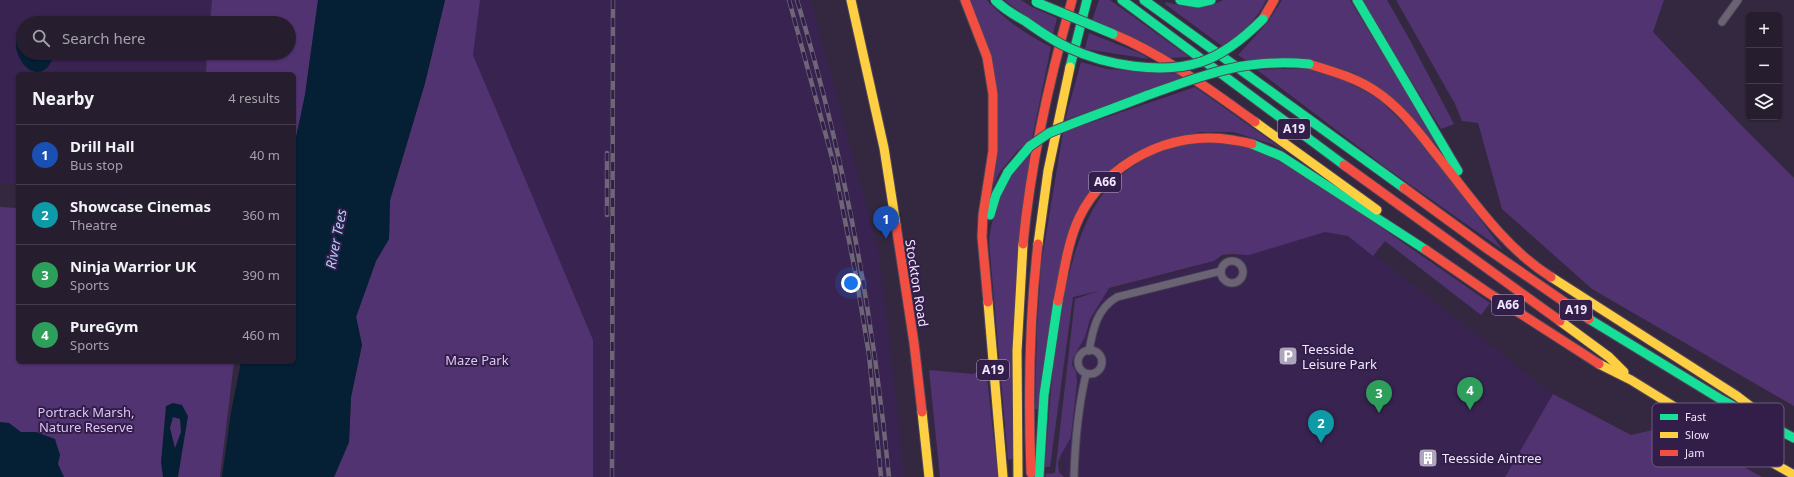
<!DOCTYPE html>
<meta charset="utf-8">
<style>
body{margin:0;font-family:"Noto Sans",sans-serif;background:#322b3b;color:#f1f3f6}
.controls{position:absolute;right:12px;top:12px;display:grid;overflow:hidden;border-radius:6px;box-shadow:0 1px 3px #0004}
.controls button{width:36px;height:36px;display:grid;place-items:center;padding:0;border:0;border-bottom:1px solid #423c4b;background:#261e2f;color:#f1f3f6;font:20px sans-serif}
.you{position:absolute;left:851px;top:283px;width:14px;height:14px;margin:-10px;border:3px solid #fff;border-radius:50%;background:#1a73e8;box-shadow:0 0 0 6px #1a73e833}
.badge{display:grid;place-items:center;width:26px;height:26px;border-radius:50%;background:#2563eb;color:#fff;font-size:13px;font-weight:700}
.pin{position:absolute;translate:-50% -33px;filter:drop-shadow(0 1px 2px #0008)}
.pin::after{content:'';position:absolute;top:21px;width:14px;height:12px;background:inherit;clip-path:polygon(0 0,100% 0,50% 100%)}
.list{margin:0;padding:0;list-style:none}
h2{display:flex;justify-content:space-between;align-items:center;height:52px;margin:0;padding:0 16px;font-size:17px}
h2 small{font-size:13px;font-weight:400;color:#a4a2aa}
.list li{display:grid;grid-template-columns:26px 1fr auto;gap:12px;align-items:center;box-sizing:border-box;height:60px;padding:0 16px;border-top:1px solid #423c4b}
.list b{display:block;font-size:15px;white-space:nowrap}
.list p{margin:0;font-size:13px;white-space:nowrap;color:#a4a2aa}
.list em{font-size:13px;font-style:normal;color:#a4a2aa}
.icon{flex:none;width:22px;height:22px;fill:none;stroke:currentColor;stroke-width:2;stroke-linecap:round;stroke-linejoin:round}
.map{position:relative;flex:none;width:1794px;height:477px;overflow:hidden}
.search{position:absolute;background:#261e2f;box-shadow:0 1px 3px #0004;left:16px;top:16px;width:280px;height:44px;display:flex;align-items:center;gap:10px;box-sizing:border-box;padding:0 14px;border-radius:22px;color:#a4a2aa;font-size:15px}
.panel{position:absolute;background:#261e2f;box-shadow:0 1px 3px #0004;left:16px;top:72px;width:280px;height:292px;border-radius:6px}
.map>svg:first-child{display:block}
.built{fill:#392351}
.green{fill:#513371}
.water{fill:#051f35;fill-rule:evenodd}
.lines{fill:none;stroke-linecap:round;stroke-linejoin:round}
.street-casing{stroke:#4e4558;stroke-width:9}
.fast-casing{stroke:#4e4558;stroke-width:11}
.slow-casing{stroke:#4e4558;stroke-width:11}
.jam-casing{stroke:#4e4558;stroke-width:11}
.street{stroke:#6a6374;stroke-width:7}
.fast{stroke:#16e098;stroke-width:9}
.slow{stroke:#ffcf43;stroke-width:9}
.jam{stroke:#f24e42;stroke-width:9}
.rail-casing{stroke:#6e6677;stroke-width:4.5}
.rail{stroke:#331e49;stroke-width:3;stroke-dasharray:9;stroke-linecap:butt}
.fast-bridge-casing{stroke:#4e4558;stroke-width:11;stroke-linecap:butt}
.fast-bridge{stroke:#16e098;stroke-width:9}
.labels{text-anchor:middle;stroke-width:4;stroke-linejoin:round;paint-order:stroke}
.shield{fill:#331e49;stroke:#b7abc8;stroke-width:1}
.shield-label{font-size:12px;font-weight:bold;fill:#f0e7fe}
.street-label{font-size:13px;fill:#f0e7fe;stroke:#331e49}
.poi-label{font-size:13px;fill:#f0e7fe;stroke:#331e49;text-anchor:start}
.park-label{font-size:13px;fill:#dbc7f6;stroke:#331e49}
.water-label{font-size:14px;font-style:italic;fill:#a9d4f8;stroke:#331e49}
.key{fill:#331e49;stroke:#6c5a7f;stroke-width:1}
.key-label{font-size:11px;fill:#f0e7fe}
</style>
<div class="map">
<svg width="1794" height="477" viewBox="0 0 1794 477">
<rect width="100%" height="100%" fill="#33283f"/>
<g class="built">
<polygon points="0,0 290,0 288,23 23,23 23,53 285,53 281,74 18,74 18,184 0,184"/>
<polygon points="480,0 811,0 879,253 905,477 593,477 593,340 472,55"/>
<polygon points="1326,230 1357,241 1553,394 1505,477 1065,477 1063,456 1068,383 1078,311 1098,294"/>
</g>
<g class="green">
<polygon points="212,0 318,0 305,95 294,147 294,74 206,74 207,53 289,53 289,23 210,23"/>
<polygon points="445,0 480,0 473,55 593,340 593,477 334,477 349,442 351,397 362,345 356,317 376,261 389,239 390,200 425,83"/>
<path d="M969,0H987C1003,19 1029,36 1051,47L1032,139L1017,151L999,173L993,187L998,115Z"/>
<polygon points="1004,0 1021,0 1032,7 1057,18 1053,34 1038,25"/>
<polygon points="1099,0 1110,0 1189,57 1170,58 1092,21"/>
<path d="M1223,0H1266C1257,20 1240,35 1222,46L1165,4L1166,2C1187,8 1203,10 1223,0Z"/>
<polygon points="1282,0 1350,0 1439,147 1354,73 1310,59 1247,61 1238,55 1268,22"/>
<polygon points="1361,0 1387,0 1411,42 1454,124 1441,129"/>
<polygon points="1396,0 1664,0 1653,32 1741,125 1794,178 1794,406 1592,289 1502,209 1478,123 1462,121 1455,104"/>
<polygon points="1089,33 1142,54 1149,59 1085,49"/>
<polygon points="1081,62 1107,69 1180,74 1184,78 1065,120"/>
<polygon points="1279,69 1310,69 1331,74 1378,98 1424,144 1503,250 1385,167 1257,70"/>
<polygon points="1195,87 1288,153 1272,144 1233,132 1200,132 1130,155 1116,164 1104,177 1076,215 1039,409 1035,409 1037,329 1041,265 1063,132"/>
<path d="M1212,141L1248,147L1268,155L1314,181L1490,303L1481,315L1385,241L1373,256L1348,236L1325,232L1249,255L1231,254L1222,255L1214,261L1109,288L1090,319L1085,337L1073,358L1072,365L1076,372L1077,382L1071,437L1061,455L1058,463L1059,472L1064,477H1046L1045,474L1055,473L1075,299L1099,291L1073,297L1050,467H1045C1051,392 1057,228 1118,178C1147,153 1175,145 1212,141Z"/>
<path d="M1030,153L1013,459L1008,460L989,241C992,208 1008,176 1030,153Z"/>
<polygon points="0,207 18,208 18,362 234,362 220,477 0,477"/>
<polygon points="986,368 998,477 940,477 929,370 973,374"/>
<polygon points="1553,394 1631,435 1670,426 1762,477 1505,477"/>
</g>
<g class="water">
<polygon points="318,0 445,0 425,83 390,200 389,239 376,261 356,317 362,345 351,397 349,442 334,477 222,477 231,412 241,362 294,362 294,147 305,95"/>
<path d="M23,30V53H55C40,100 0,47 23,30Z"/>
<path d="M173,403L182,405L188,416L178,477H163L161,462L166,406ZM173,417L180,419L181,432L175,448L170,428Z"/>
<polygon points="0,422 9,423 21,432 36,432 55,439 60,455 58,464 64,477 0,477"/>
</g>
<g class="lines">
<defs>
<g id="street">
<polyline points="1722,22 1738,0"/>
<circle cx="1232" cy="272" r="11"/>
<circle cx="1090" cy="362" r="12"/>
<path d="M1089,351C1093,328 1097,309 1117,297L1221,271"/>
<path d="M1074,477C1075,442 1078,408 1086,374"/>
</g>
<g id="fast">
<polyline points="1122,0 1344,165"/>
<polyline points="1144,0 1404,188"/>
<polyline points="1180,0 1198,3 1211,0"/>
<polyline points="1357,0 1458,171"/>
<polyline points="1070,67 1087,0"/>
<polyline points="1252,144 1281,156 1426,250"/>
<polyline points="990,215 996,195 1008,172"/>
<polyline points="1589,319 1722,400 1794,438"/>
<polyline points="1039,477 1044,395 1058,301"/>
</g>
<g id="slow">
<polyline points="851,0 884,148 896,225"/>
<polyline points="1255,122 1377,210"/>
<polyline points="1038,244 1048,171 1070,67"/>
<polyline points="1551,277 1737,396 1754,409"/>
<polyline points="988,302 1003,477"/>
<polyline points="1560,321 1609,357 1624,372"/>
<polyline points="1599,364 1631,380 1678,409 1794,475"/>
<polyline points="922,412 929,477"/>
<polyline points="1018,477 1017,351 1023,244"/>
</g>
<g id="jam">
<polyline points="965,0 987,57 993,94 993,151 983,215 982,237 988,302"/>
<polyline points="1263,19 1274,0"/>
<path d="M1113,34C1164,55 1210,90 1255,122"/>
<path d="M1309,64C1331,71 1354,77 1374,90C1399,106 1417,130 1435,153C1470,196 1503,247 1551,277"/>
<polyline points="1344,165 1560,321"/>
<polyline points="1404,188 1489,250 1589,319"/>
<polyline points="896,225 914,343 922,412"/>
<path d="M1023,244C1031,161 1049,80 1072,0"/>
<polyline points="1426,250 1487,292 1599,364"/>
<path d="M1058,301C1064,273 1067,244 1079,218C1105,163 1172,129 1232,140C1238,141 1246,142 1252,144"/>
<path d="M1031,473C1028,396 1029,320 1038,244"/>
</g>
</defs>
<use href="#street" class="street-casing"/>
<use href="#fast" class="fast-casing"/>
<use href="#slow" class="slow-casing"/>
<use href="#jam" class="jam-casing"/>
<use href="#street" class="street"/>
<use href="#fast" class="fast"/>
<use href="#slow" class="slow"/>
<use href="#jam" class="jam"/>
<defs>
<g id="rail">
<polyline points="789,0 834,165 856,276 869,355 881,477"/>
<path d="M797,0C845,157 873,313 889,477"/>
<polyline points="607,215 607,153"/>
<polyline points="612,477 613,0"/>
</g>
</defs>
<use href="#rail" class="rail-casing"/>
<use href="#rail" class="rail"/>
<defs>
<g id="fast-bridge">
<path d="M995,0C1004,9 1014,15 1025,21C1039,31 1053,41 1069,48C1105,65 1162,75 1201,62C1225,54 1245,37 1263,19"/>
<polyline points="1036,2 1113,34"/>
<path d="M1008,172L1030,146L1049,133C1080,120 1112,109 1143,97C1203,75 1243,58 1309,64"/>
</g>
</defs>
<use href="#fast-bridge" class="fast-bridge-casing"/>
<use href="#fast-bridge" class="fast-bridge"/>
</g>
<defs>
<symbol id="parking-square" viewBox="-11 -11 22 22"><rect x="-9" y="-9" width="18" height="18" rx="4" fill="#aea4bb" stroke="#331e49"/><path d="M-3.5-5.5H1a3.5 3.5 0 0 1 0 7H-1V5.5H-3.5ZM-1-3.4V-.6H.8a1.4 1.4 0 0 0 0-2.8Z" fill="#fff"/></symbol>
<symbol id="building-square" viewBox="-11 -11 22 22"><rect x="-9" y="-9" width="18" height="18" rx="4" fill="#aea4bb" stroke="#331e49"/><path d="M-4-6H4V6H1V3H-1V6H-4ZM-2.5-4.3h1.7v1.8h-1.7ZM.8-4.3h1.7v1.8H.8ZM-2.5-1h1.7V.8h-1.7ZM.8-1h1.7V.8H.8Z" fill="#fff"/></symbol>
</defs>
<g fill-rule="evenodd">
<use href="#parking-square" x="1277" y="345" width="22" height="22"/>
<use href="#building-square" x="1417" y="447" width="22" height="22"/>
</g>
<g class="labels">
<g class="shield">
<rect x="1278" y="119" width="32" height="20" rx="3"/>
<rect x="1089" y="172" width="32" height="20" rx="3"/>
<rect x="1492" y="295" width="32" height="20" rx="3"/>
<rect x="1560" y="300" width="32" height="20" rx="3"/>
<rect x="977" y="360" width="32" height="20" rx="3"/>
</g>
<g class="shield-label">
<text x="1294" y="133">A19</text>
<text x="1105" y="186">A66</text>
<text x="1508" y="309">A66</text>
<text x="1576" y="314">A19</text>
<text x="993" y="374">A19</text>
</g>
<g class="street-label">
<text transform="translate(917 283) rotate(81)" y="5">Stockton Road</text>
</g>
<g class="poi-label">
<text x="1302" y="354">Teesside<tspan x="1302" dy="15">Leisure Park</tspan></text>
<text x="1442" y="463">Teesside Aintree</text>
</g>
<g class="park-label">
<text x="477" y="365">Maze Park</text>
<text x="86" y="417">Portrack Marsh,<tspan x="86" dy="15">Nature Reserve</tspan></text>
</g>
<g class="water-label">
<text transform="translate(336 239) rotate(-79)" y="5">River Tees</text>
</g>
</g>
<rect x="1652" y="403" width="132" height="64" rx="6" class="key"/>
<rect x="1660" y="414" width="18" height="6" fill="#16e098"/>
<rect x="1660" y="432" width="18" height="6" fill="#ffcf43"/>
<rect x="1660" y="450" width="18" height="6" fill="#f24e42"/>
<g class="key-label">
<text x="1685" y="421">Fast</text>
<text x="1685" y="439">Slow</text>
<text x="1685" y="457">Jam</text>
</g>
</svg>
<div class="controls">
<button>+</button>
<button>−</button>
<button><svg class="icon" aria-label="layers" viewBox="0 0 24 24"><path d="M12 4l9 5-9 5-9-5zM3 14l9 5 9-5"/></svg></button>
</div>
<div class="you"></div>
<div class="pin badge" style="left:886px;top:239px;background:#1a4fb4">1</div>
<div class="pin badge" style="left:1321px;top:443px;background:#0f9aa8">2</div>
<div class="pin badge" style="left:1379px;top:413px;background:#2e9e5b">3</div>
<div class="pin badge" style="left:1470px;top:410px;background:#2e9e5b">4</div>
<div class="search"><svg class="icon" aria-label="search" viewBox="0 0 24 24"><circle cx="10" cy="10" r="6"/><path d="M15 15l6 6"/></svg>Search here</div>
<section class="panel">
<h2>Nearby<small>4 results</small></h2>
<ul class="list">
<li><span class="badge" style="background:#1a4fb4">1</span><div><b>Drill Hall</b><p>Bus stop</p></div><em>40 m</em></li>
<li><span class="badge" style="background:#0f9aa8">2</span><div><b>Showcase Cinemas</b><p>Theatre</p></div><em>360 m</em></li>
<li><span class="badge" style="background:#2e9e5b">3</span><div><b>Ninja Warrior UK</b><p>Sports</p></div><em>390 m</em></li>
<li><span class="badge" style="background:#2e9e5b">4</span><div><b>PureGym</b><p>Sports</p></div><em>460 m</em></li>
</ul>
</section>
</div>
